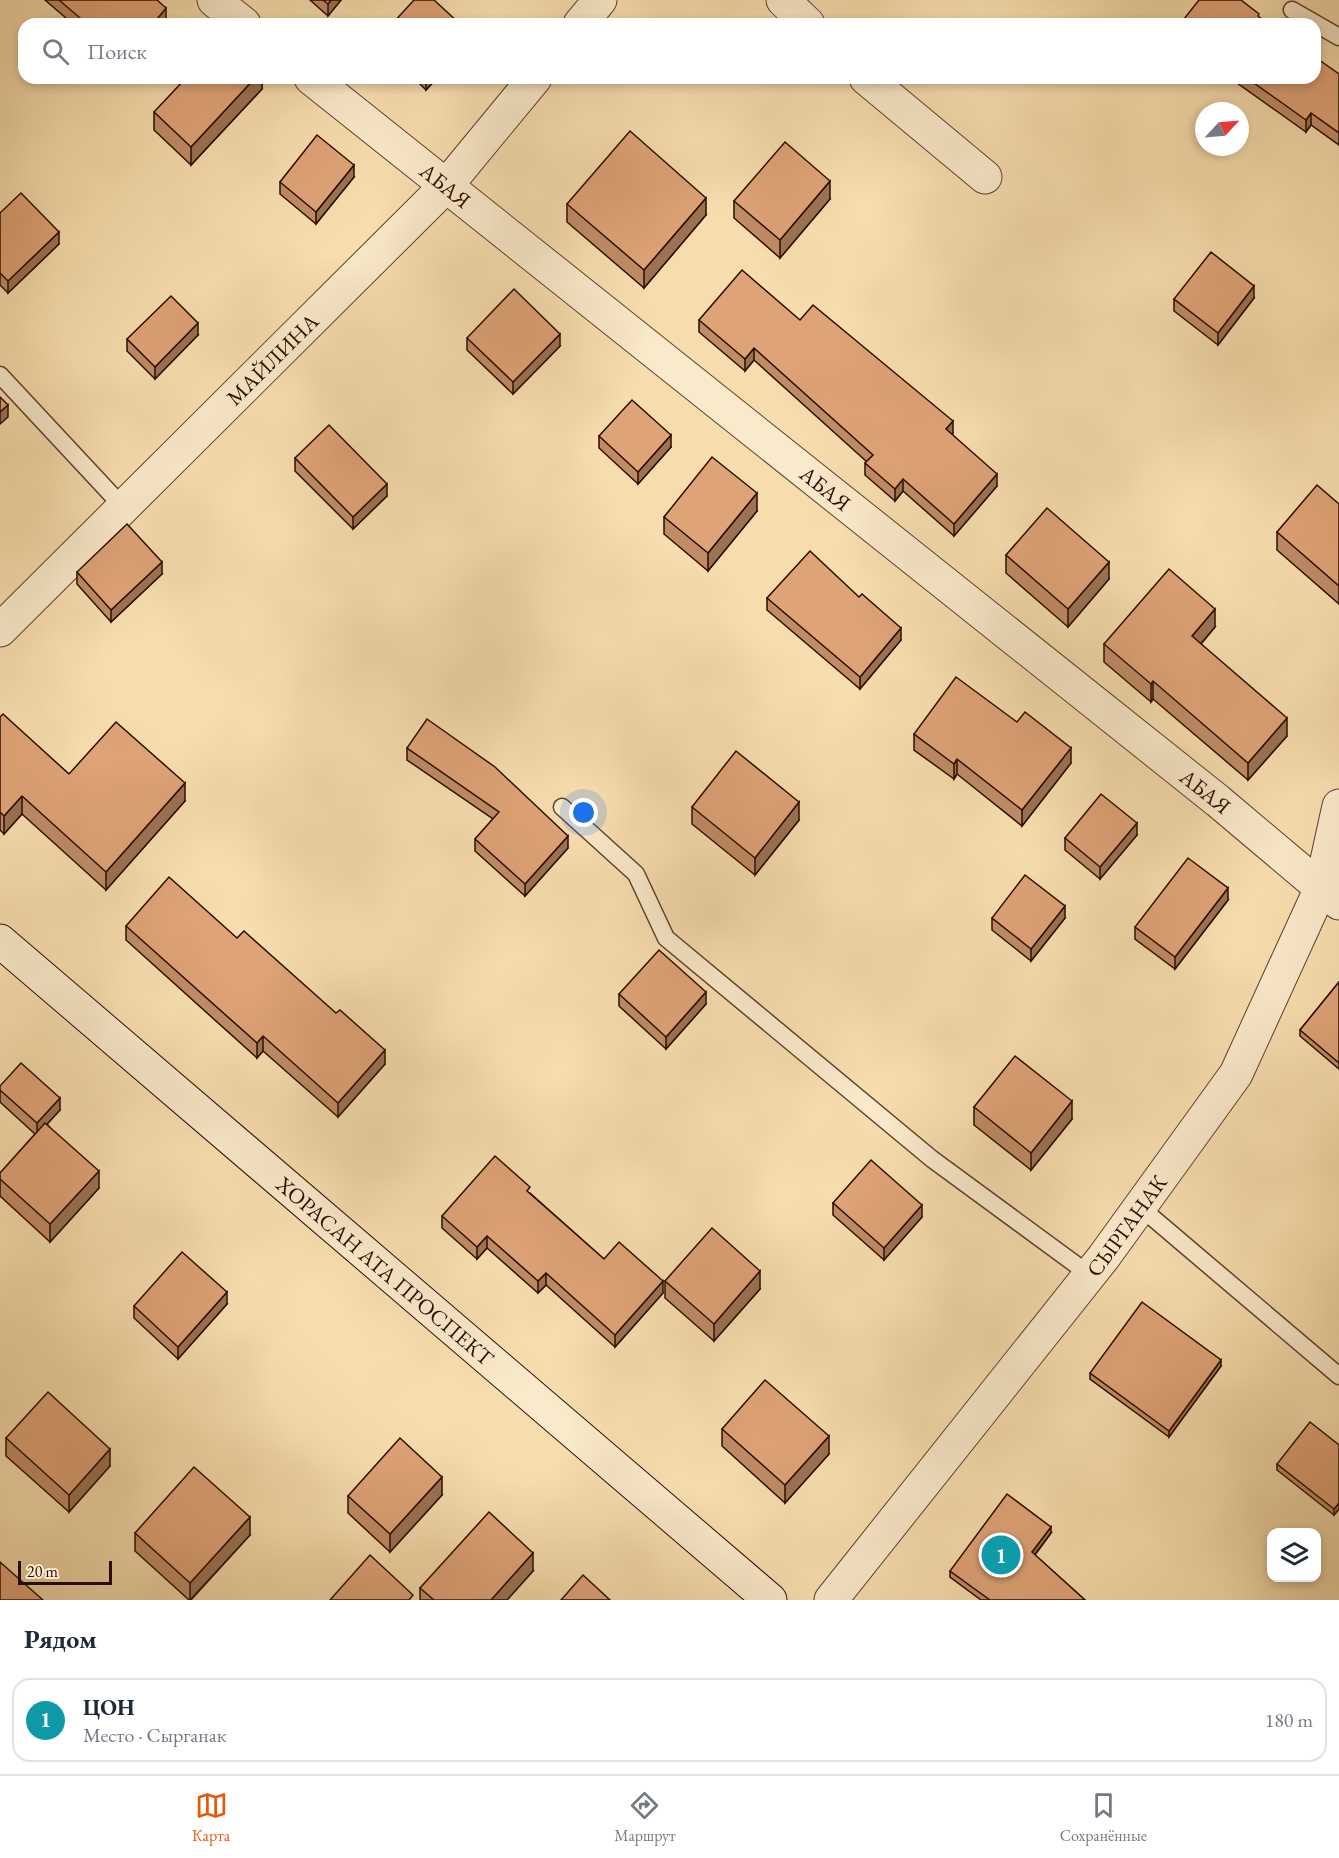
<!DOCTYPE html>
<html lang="ru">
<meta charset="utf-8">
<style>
body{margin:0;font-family:"EB Garamond",serif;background:#f6f6f7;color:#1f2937}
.controls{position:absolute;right:18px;bottom:18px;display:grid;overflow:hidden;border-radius:12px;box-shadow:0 3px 9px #0003}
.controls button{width:54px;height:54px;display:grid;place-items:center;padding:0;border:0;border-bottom:2px solid #e0e1e3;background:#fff;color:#1f2937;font:30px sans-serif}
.compass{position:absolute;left:1195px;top:102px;width:54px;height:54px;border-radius:50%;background:#fff;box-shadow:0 3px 9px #0003;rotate:64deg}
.scale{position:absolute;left:18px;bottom:15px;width:94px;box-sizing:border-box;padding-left:6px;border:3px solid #2b0c02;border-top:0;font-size:16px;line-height:21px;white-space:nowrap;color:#2b0c02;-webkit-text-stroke:4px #fae9ca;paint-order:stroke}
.you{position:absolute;left:584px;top:813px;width:21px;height:21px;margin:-15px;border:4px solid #fff;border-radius:50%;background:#1a73e8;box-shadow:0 0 0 9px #1a73e833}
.badge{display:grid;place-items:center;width:39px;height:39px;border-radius:50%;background:#ea580c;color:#fff;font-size:20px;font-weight:700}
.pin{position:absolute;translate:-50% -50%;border:3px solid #fff;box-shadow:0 2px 6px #0006}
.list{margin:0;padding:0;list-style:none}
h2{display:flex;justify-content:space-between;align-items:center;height:78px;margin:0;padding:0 24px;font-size:26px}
h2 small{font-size:20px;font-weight:400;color:#747a83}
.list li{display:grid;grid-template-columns:39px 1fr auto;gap:18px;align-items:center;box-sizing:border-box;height:84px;margin:0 12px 12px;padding:0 12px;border:2px solid #e0e1e3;border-radius:18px}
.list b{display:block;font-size:22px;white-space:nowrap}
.list p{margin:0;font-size:20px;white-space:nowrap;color:#747a83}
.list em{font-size:20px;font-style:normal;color:#747a83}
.icon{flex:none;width:33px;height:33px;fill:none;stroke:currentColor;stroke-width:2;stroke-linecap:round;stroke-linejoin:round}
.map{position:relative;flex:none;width:1339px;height:1600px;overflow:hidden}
.search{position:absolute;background:#fff;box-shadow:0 3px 9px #0003;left:18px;right:18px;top:18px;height:66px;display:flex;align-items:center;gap:15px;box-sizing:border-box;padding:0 21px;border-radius:18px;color:#747a83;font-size:22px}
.sheet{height:174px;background:#fff}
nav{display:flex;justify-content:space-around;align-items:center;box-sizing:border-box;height:84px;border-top:2px solid #e0e1e3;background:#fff;font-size:16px;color:#747a83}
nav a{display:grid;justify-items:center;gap:3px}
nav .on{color:#ea580c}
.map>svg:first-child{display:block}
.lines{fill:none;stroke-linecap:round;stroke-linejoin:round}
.lane-casing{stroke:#5e402d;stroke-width:19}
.street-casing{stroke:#5e402d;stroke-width:35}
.secondary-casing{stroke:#2b0c02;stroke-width:35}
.lane{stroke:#fae9ca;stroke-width:16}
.street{stroke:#fae9ca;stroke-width:33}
.secondary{stroke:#fae9ca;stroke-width:33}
.wall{fill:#bf8c66;stroke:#2b0c02;stroke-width:1.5}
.shaded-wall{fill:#9b7253;stroke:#2b0c02;stroke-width:1.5}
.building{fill:#dea377;stroke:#2b0c02;stroke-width:1.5}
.labels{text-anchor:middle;stroke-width:4.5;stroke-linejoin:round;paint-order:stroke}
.street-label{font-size:22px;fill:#2b0c02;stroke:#fae9ca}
</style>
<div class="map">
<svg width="1339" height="1600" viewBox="0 0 1339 1600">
<rect width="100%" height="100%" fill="#f7ddae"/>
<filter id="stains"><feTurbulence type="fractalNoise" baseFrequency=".00333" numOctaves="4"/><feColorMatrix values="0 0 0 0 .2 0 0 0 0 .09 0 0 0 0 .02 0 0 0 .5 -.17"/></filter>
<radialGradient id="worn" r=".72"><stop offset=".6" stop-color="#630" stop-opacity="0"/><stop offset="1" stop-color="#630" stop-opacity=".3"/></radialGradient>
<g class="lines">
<defs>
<g id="lane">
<polyline points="1292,10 1339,37"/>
<polyline points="0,375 123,507"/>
<polyline points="562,807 636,874 666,938 932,1159 1090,1275"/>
<polyline points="1140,1207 1339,1376"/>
</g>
<g id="street">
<polyline points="214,0 244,24"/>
<polyline points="783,0 808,24"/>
<polyline points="580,24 600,0"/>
<path id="s1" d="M311,78L1218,801L1339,903"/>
<polyline points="866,78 985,177"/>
<path id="s2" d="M0,630L446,186L535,78"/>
<path id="s3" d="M831,1600L1103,1258L1236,1074L1321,888L1339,806"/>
</g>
<g id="secondary">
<path id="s4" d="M0,941L770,1600"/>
</g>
</defs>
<use href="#lane" class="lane-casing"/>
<use href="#street" class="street-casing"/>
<use href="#secondary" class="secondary-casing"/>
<use href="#lane" class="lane"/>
<use href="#street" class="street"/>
<use href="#secondary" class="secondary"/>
</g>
<g class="wall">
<polygon points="45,0 157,0 166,20 163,24 73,24"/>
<polygon points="310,0 341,0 328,16"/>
<polygon points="1339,74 1339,145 1311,125 1306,132 1230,78 1315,78"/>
<polygon points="262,78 262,89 191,165 154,130 154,112"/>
<polygon points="414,78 437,78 426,90"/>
<polygon points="354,177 316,224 280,194 280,182"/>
<polygon points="830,199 780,258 734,218 734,201"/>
<polygon points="567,204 706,215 644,288 567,222"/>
<polygon points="0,213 59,244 8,293 0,285"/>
<polygon points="1254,298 1218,345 1174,311 1174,299"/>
<polygon points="699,320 800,320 953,433 952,434 997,486 954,536 903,491 895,501 865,475 865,463 867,462 754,360 745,371 699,332"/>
<polygon points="198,335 155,379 127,351 127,339"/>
<polygon points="467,338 560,346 513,394 467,350"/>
<polygon points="599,436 671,447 638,484 599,448"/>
<polygon points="295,458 387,496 353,529 295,471"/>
<polygon points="1339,504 1339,604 1277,550 1277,532"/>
<polygon points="757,511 708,571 664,534 664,517"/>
<polygon points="1006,555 1109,579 1068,627 1006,573"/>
<polygon points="77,572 162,574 111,622 77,584"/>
<polygon points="767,598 901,640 860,689 767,610"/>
<polygon points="1215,627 1201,644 1287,736 1248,780 1153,699 1151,702 1104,662 1104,644"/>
<polygon points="0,717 69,774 185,801 106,890 22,814 4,834 0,830"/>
<polygon points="914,734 1071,763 1022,826 957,774 954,779 914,750"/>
<polygon points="407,748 568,848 525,896 475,851 475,839 493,819 407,760"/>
<polygon points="692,807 799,820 755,875 692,824"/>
<polygon points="1137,835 1100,879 1065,850 1065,838"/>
<polygon points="1228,900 1175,969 1135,939 1135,927"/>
<polygon points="992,918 1065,918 1031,961 992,930"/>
<polygon points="126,926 237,938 385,1064 338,1117 263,1051 257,1058 126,940"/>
<polygon points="1339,982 1339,1069 1300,1036 1300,1030"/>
<polygon points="619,994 706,1004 666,1049 619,1006"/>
<polygon points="0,1086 60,1110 47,1124 99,1188 50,1242 0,1196 0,1173 35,1134 0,1102"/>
<polygon points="974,1107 1072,1119 1031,1170 974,1125"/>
<polygon points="530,1193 604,1259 663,1293 615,1347 546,1285 538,1293 487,1248 477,1259 442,1228 442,1216"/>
<polygon points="833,1203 922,1217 884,1260 833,1215"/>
<polygon points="665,1281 760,1289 714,1341 665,1298"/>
<polygon points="227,1304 178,1359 134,1318 134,1306"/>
<polygon points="1221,1366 1169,1437 1090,1379 1090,1373"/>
<polygon points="722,1429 829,1454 785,1503 722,1446"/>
<polygon points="6,1438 110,1466 69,1512 6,1456"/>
<polygon points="1339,1445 1339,1509 1334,1515 1277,1470 1277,1464"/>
<polygon points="442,1495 390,1552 348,1513 348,1496"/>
<polygon points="135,1533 250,1535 191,1600 189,1600 135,1551"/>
<polygon points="1051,1533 1035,1555 1085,1600 981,1600 950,1577 950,1571"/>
<polygon points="533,1571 507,1600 420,1600 420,1588"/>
</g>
<g class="shaded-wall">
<polygon points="331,0 341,0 328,16 328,4"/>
<polygon points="166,8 166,20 163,24 153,24"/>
<polygon points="255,78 262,78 262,89 191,165 191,147"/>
<polygon points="426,78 437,78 426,90"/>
<polygon points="1311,113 1311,125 1306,132 1306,120"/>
<polygon points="354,165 354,177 316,224 316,212"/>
<polygon points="830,181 830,199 780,258 780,240"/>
<polygon points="706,198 706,215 644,288 644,270"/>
<polygon points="59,232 59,244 8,293 8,281"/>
<polygon points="1254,286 1254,298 1218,345 1218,333"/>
<polygon points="198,323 198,335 155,379 155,367"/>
<polygon points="560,334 560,346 513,394 513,382"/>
<polygon points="754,348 754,360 745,371 745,359"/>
<polygon points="8,405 8,417 0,424 0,412"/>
<polygon points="953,421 953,433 946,441 946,429"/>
<polygon points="671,435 671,447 638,484 638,472"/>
<polygon points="997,474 997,486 954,536 954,524"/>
<polygon points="903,479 903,491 895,501 895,489"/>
<polygon points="387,484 387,496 353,529 353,517"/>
<polygon points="757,493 757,511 708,571 708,553"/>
<polygon points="162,562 162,574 111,622 111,610"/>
<polygon points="1109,562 1109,579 1068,627 1068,609"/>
<polygon points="1215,609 1215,627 1192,654 1192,636"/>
<polygon points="901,628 901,640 860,689 860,677"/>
<polygon points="1153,681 1153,699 1151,702 1151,684"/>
<polygon points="1287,718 1287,736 1248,780 1248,763"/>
<polygon points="1071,748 1071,763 1022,826 1022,810"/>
<polygon points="957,759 957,774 954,779 954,764"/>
<polygon points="185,783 185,801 106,890 106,872"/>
<polygon points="22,796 22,814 4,834 4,816"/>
<polygon points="799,802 799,820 755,875 755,858"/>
<polygon points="1137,823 1137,835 1100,879 1100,867"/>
<polygon points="568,836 568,848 525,896 525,884"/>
<polygon points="1228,888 1228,900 1175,969 1175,957"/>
<polygon points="1065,906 1065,918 1031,961 1031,949"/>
<polygon points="706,992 706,1004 666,1049 666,1037"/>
<polygon points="263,1036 263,1051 257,1058 257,1043"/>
<polygon points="385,1050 385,1064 338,1117 338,1103"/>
<polygon points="60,1098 60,1110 37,1135 37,1123"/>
<polygon points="1072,1101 1072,1119 1031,1170 1031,1153"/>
<polygon points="99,1171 99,1188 50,1242 50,1224"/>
<polygon points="922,1205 922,1217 884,1260 884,1248"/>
<polygon points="487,1236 487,1248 477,1259 477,1247"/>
<polygon points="760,1271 760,1289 714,1341 714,1324"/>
<polygon points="546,1273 546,1285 538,1293 538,1281"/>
<polygon points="663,1281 663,1293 615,1347 615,1335"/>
<polygon points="227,1292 227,1304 178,1359 178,1347"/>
<polygon points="1221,1360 1221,1366 1169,1437 1169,1431"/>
<polygon points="829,1436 829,1454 785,1503 785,1485"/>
<polygon points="110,1449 110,1466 69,1512 69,1495"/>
<polygon points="442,1477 442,1495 390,1552 390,1534"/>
<polygon points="1339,1503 1339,1509 1334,1515 1334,1509"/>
<polygon points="250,1517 250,1535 190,1600 190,1583"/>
<polygon points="1051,1527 1051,1533 1032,1558 1032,1552"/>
<polygon points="533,1553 533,1571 507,1600 491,1600"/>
</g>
<g class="building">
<polygon points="59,0 157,0 166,8 153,24 87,24"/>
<polygon points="323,0 331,0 328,4"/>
<polygon points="414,0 434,0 460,24 392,24"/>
<polygon points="1199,0 1241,0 1259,14 1258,16 1269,24 1180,24"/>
<polygon points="1315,57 1339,74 1339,133 1311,113 1306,120 1247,78 1315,78"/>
<polygon points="186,78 255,78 191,147 154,112"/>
<polygon points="630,131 706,198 644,270 567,204"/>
<polygon points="317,135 354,165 316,212 280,182"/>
<polygon points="785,142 830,181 780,240 734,201"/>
<polygon points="21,193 59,232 8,281 0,273 0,213"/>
<polygon points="1211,252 1254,286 1218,333 1174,299"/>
<polygon points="742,270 800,320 813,305 953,421 946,429 997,474 954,524 903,479 895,489 865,463 873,455 754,348 745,359 699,320"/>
<polygon points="514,289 560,334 513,382 467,338"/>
<polygon points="171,296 198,323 155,367 127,339"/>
<polygon points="0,397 8,405 0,412"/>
<polygon points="632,400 671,435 638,472 599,436"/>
<polygon points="329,425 387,484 353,517 295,458"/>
<polygon points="712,457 757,493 708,553 664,517"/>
<polygon points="1317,485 1339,504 1339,586 1277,532"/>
<polygon points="1047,508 1109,562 1068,609 1006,555"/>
<polygon points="127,524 162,562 111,610 77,572"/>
<polygon points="810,551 859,597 862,594 901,628 860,677 767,598"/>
<polygon points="1169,569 1215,609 1192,636 1287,718 1248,763 1153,681 1151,684 1104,644"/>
<polygon points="956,677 1017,722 1025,712 1071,748 1022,810 957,759 954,764 914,734"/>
<polygon points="3,714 69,774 116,722 185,783 106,872 22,796 4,816 0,812 0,717"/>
<polygon points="427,719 495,767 568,836 525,884 475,839 499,812 407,748"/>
<polygon points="736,751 799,802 755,858 692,807"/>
<polygon points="1101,794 1137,823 1100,867 1065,838"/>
<polygon points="1188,858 1228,888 1175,957 1135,927"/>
<polygon points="1025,875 1065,906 1031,949 992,918"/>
<polygon points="169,877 237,938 244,931 336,1013 340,1010 385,1050 338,1103 263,1036 257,1043 126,926"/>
<polygon points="659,950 706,992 666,1037 619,994"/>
<polygon points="1339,982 1339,1063 1300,1030"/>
<polygon points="1015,1056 1072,1101 1031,1153 974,1107"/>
<polygon points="21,1063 60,1098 37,1123 0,1090 0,1086"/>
<polygon points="45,1123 99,1171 50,1224 0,1179 0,1173"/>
<polygon points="495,1156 530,1187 527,1191 604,1259 619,1242 663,1281 615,1335 546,1273 538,1281 487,1236 477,1247 442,1216"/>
<polygon points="871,1160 922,1205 884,1248 833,1203"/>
<polygon points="712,1228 760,1271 714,1324 665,1281"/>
<polygon points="182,1252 227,1292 178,1347 134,1306"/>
<polygon points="1142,1302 1221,1360 1169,1431 1090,1373"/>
<polygon points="765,1380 829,1436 785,1485 722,1429"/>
<polygon points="48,1392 110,1449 69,1495 6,1438"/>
<polygon points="1310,1422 1339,1445 1339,1503 1334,1509 1277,1464"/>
<polygon points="400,1438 442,1477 390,1534 348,1496"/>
<polygon points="194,1467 250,1517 190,1583 135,1533"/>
<polygon points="1007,1494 1051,1527 1032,1552 1085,1600 990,1600 950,1571"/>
<polygon points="489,1512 533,1553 491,1600 434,1600 420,1588"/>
<polygon points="370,1555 413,1595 409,1600 330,1600"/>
<polygon points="0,1562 43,1600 0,1600"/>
<polygon points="583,1575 610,1600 561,1600"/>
</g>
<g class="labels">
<g class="street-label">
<text dy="8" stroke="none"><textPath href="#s1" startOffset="172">АБАЯ</textPath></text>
<text dy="8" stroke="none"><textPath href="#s2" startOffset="384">МАЙЛИНА</textPath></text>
<text dy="8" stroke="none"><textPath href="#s1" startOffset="658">АБАЯ</textPath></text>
<text dy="8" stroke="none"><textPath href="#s1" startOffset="1144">АБАЯ</textPath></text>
<text dy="8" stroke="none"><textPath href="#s3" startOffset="477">СЫРГАНАК</textPath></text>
<text dy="8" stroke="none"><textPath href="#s4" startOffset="507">ХОРАСАН АТА ПРОСПЕКТ</textPath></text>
</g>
</g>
<rect width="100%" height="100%" filter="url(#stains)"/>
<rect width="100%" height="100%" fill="url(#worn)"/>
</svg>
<div class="controls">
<button><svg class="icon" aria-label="layers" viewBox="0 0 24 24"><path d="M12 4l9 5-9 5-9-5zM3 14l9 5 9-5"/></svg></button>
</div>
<svg class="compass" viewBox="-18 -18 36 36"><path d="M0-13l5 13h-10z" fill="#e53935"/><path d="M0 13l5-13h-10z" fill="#747a83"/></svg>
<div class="scale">20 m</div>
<div class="you"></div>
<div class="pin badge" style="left:1001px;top:1555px;background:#0f9aa8">1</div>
<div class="search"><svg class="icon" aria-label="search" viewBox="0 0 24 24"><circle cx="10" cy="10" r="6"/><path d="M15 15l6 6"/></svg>Поиск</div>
</div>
<section class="sheet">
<h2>Рядом<small></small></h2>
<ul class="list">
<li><span class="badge" style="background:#0f9aa8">1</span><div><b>ЦОН</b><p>Место · Сырганак</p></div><em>180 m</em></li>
</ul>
</section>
<nav>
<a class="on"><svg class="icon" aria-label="map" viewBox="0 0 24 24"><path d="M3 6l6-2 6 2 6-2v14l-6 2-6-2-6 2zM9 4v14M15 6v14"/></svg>Карта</a>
<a><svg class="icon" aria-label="directions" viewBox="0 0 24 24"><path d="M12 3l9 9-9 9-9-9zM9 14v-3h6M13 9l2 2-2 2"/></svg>Маршрут</a>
<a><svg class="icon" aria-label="saved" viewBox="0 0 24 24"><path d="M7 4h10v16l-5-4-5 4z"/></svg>Сохранённые</a>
</nav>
